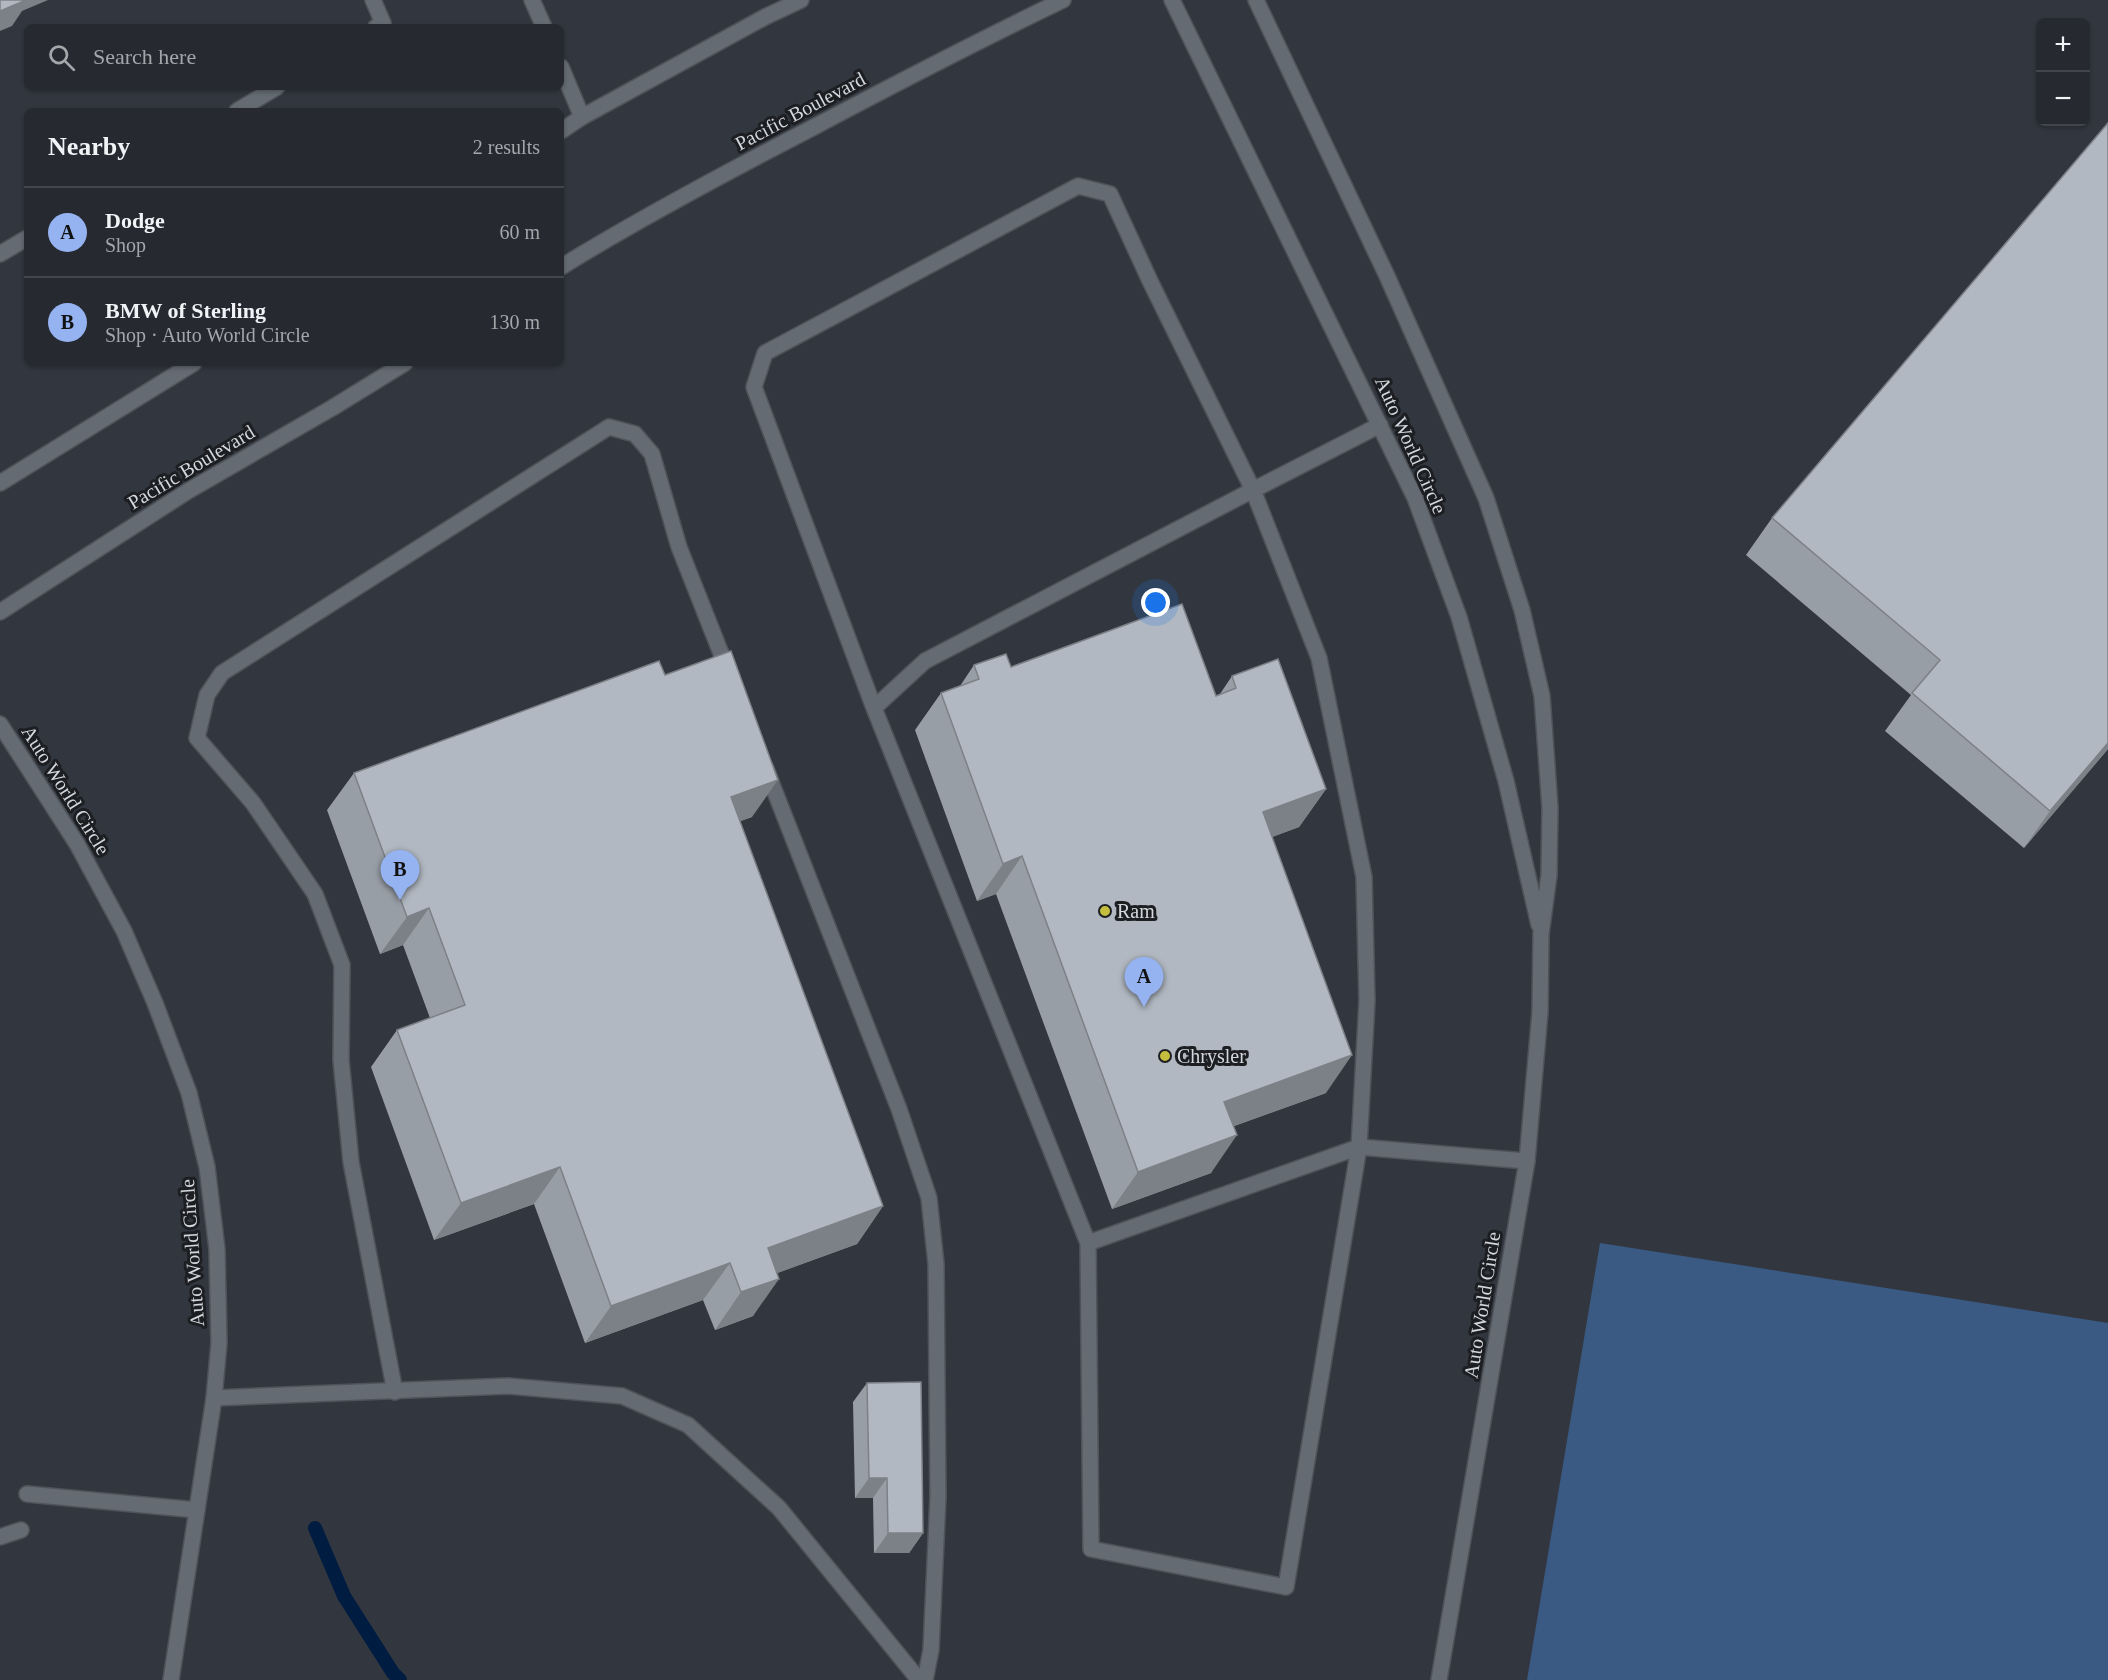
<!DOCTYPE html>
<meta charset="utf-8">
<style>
body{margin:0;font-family:"Times New Roman",serif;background:#32353b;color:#f1f3f6}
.controls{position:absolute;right:18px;top:18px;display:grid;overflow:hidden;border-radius:9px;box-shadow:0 2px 4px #0004}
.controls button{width:54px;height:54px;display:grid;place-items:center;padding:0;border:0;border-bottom:2px solid #42454b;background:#26292f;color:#f1f3f6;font:30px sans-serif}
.you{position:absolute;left:1156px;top:603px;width:21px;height:21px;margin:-15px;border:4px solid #fff;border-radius:50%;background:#1a73e8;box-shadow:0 0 0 9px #1a73e833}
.badge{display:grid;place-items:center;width:39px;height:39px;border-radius:50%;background:#95b2f1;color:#111;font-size:20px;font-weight:700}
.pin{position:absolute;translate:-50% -50px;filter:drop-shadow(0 2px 3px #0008)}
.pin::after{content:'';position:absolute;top:32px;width:21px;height:18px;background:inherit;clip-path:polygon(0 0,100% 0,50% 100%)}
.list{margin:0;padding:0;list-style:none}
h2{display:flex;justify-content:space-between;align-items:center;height:78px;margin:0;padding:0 24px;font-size:26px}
h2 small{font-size:20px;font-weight:400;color:#a4a6aa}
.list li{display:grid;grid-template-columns:39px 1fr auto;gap:18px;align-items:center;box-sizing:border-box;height:90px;padding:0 24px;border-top:2px solid #42454b}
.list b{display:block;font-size:22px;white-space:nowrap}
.list p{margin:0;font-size:20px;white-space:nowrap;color:#a4a6aa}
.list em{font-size:20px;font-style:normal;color:#a4a6aa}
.icon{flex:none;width:33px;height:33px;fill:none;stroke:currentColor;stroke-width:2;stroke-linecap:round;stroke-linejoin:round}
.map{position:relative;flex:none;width:2108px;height:1680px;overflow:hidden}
.search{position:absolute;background:#26292f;box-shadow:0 2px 4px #0004;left:24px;top:24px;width:540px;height:66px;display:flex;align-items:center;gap:15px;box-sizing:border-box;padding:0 21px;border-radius:9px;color:#a4a6aa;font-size:22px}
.panel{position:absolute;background:#26292f;box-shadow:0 2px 4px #0004;left:24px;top:108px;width:540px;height:258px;border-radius:9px}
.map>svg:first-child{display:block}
.green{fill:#3a5a84}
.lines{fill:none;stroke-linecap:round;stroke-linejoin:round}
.stream{stroke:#001c41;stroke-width:14}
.lane-casing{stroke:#4e5359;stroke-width:18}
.street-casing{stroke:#4e5359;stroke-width:18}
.secondary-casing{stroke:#4e5359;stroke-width:18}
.lane{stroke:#656b73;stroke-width:15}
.street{stroke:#656b73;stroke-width:15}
.secondary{stroke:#656b73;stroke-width:15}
.wall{fill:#989ea6}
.shaded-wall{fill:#7c8187}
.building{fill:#b1b8c1;stroke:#7c8187;stroke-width:1.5}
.poi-dot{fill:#c4bd3e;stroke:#1c1e22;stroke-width:2}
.labels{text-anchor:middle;stroke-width:6;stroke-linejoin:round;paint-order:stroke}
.street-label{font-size:20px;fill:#d4d8dd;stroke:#1c1e22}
.poi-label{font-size:20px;fill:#d4d8dd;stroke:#1c1e22;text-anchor:start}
</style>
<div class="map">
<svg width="2108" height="1680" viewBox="0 0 2108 1680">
<rect width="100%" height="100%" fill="#32373f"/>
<polygon class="green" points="1600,1243 2108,1323 2108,1680 1527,1680"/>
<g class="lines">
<polyline class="stream" points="315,1528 344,1596 393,1673 400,1680"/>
<defs>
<g id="lane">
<polyline points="373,0 383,23 376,27"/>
<polyline points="237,111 277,87"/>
<polyline points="0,254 27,238"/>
<polyline points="1380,425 1253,490 1319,658 1364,877 1367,1001 1359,1147 1527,1161"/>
<polyline points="874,708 754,387 765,353 1078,186 1110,194 1150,281 1253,490 925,661 874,708 1088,1243 1359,1147 1286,1587 1091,1549 1088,1243"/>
<polyline points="766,769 899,1109 929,1198 936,1264 938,1497 931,1650 925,1680"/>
<polyline points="395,1392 351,1162 341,1060 342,965 315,894 253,803 197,738 207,695 222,673 609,427 635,434 652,454 679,547 728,671"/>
<polyline points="214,1398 508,1386 622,1396 688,1425 779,1508 919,1680"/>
<polyline points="27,1494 197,1510"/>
<polyline points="0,1537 21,1530"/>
</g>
<g id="street">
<polyline points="532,0 544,27"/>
<polyline points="1172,0 1415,498 1459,617 1506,781 1539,925"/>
<polyline points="1256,0 1387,276 1486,498 1522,610 1542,696 1550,808 1549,875 1541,934 1540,1012 1527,1161 1439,1680"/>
<polyline points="561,67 582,117"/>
<polyline points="0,724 77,844 124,931 155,1003 189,1093 207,1167 217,1249 219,1343 214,1398 171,1680"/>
</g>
<g id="secondary">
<polyline points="561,131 582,117 765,17 801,0"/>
<path d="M561,267C642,217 727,172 812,128C895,84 978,41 1063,0"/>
<polyline points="0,483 194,363"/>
<polyline points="0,612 188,491 332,408 405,363"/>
</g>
</defs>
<use href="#lane" class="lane-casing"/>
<use href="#street" class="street-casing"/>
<use href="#secondary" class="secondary-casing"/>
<use href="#lane" class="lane"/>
<use href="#street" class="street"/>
<use href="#secondary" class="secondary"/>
</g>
<g class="wall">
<polygon points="1772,518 2108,749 2024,848 1885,731 1911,695 1746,555"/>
<polygon points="974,665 1011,667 1216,696 1220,694 1232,676 1326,789 1299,827 1272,837 1326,1093 1234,1126 1211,1173 1112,1209 996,894 977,901 915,730 941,693 960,686"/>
<polygon points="354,773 752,817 740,821 883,1206 857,1244 777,1273 753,1316 715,1330 703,1300 585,1343 534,1204 434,1240 371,1067 397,1030 430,1018 403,945 380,954 327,810"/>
<polygon points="867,1383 923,1533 909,1553 874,1553 873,1498 855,1498 853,1402"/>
</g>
<g class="shaded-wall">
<polygon points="20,0 48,0 22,11 12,26 0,31 0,11"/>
<polygon points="2108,743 2108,749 2024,848 2050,811"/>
<polygon points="778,780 752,817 705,834 731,797"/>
<polygon points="1326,789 1299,827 1237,850 1263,812"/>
<polygon points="1022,856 996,894 977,901 1003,864"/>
<polygon points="429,908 403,945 380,954 407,917"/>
<polygon points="1352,1055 1326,1093 1198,1139 1224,1102"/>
<polygon points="1237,1135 1211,1173 1112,1209 1138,1172"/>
<polygon points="560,1167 534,1204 434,1240 461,1203"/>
<polygon points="883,1206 857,1244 742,1286 768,1248"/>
<polygon points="730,1263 703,1300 585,1343 611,1306"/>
<polygon points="779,1279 753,1316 715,1330 741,1292"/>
<polygon points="869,1478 887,1478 873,1498 855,1498"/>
<polygon points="888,1533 923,1533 909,1553 874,1553"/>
</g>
<g class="building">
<polygon points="0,0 26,0 0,11"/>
<polygon points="2108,123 2108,743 2050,811 1912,693 1940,660 1772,518"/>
<polygon points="1182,604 1216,696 1236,688 1232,676 1278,659 1326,789 1263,812 1352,1055 1224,1102 1237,1135 1138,1172 1022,856 1003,864 941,693 979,679 974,665 1006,654 1011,667"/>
<polygon points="731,651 778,780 731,797 883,1206 768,1248 779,1279 741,1292 730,1263 611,1306 560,1167 461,1203 397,1030 465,1005 429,908 407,917 354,773 659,661 665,675"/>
<polygon points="921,1382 923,1533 888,1533 887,1478 869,1478 867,1383"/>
</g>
<g class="poi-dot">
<circle cx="1105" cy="911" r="6"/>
<circle cx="1165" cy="1056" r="6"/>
</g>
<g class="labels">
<g class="street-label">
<text transform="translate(800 111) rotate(-28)" y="7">Pacific Boulevard</text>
<text transform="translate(1411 445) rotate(66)" y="7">Auto World Circle</text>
<text transform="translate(191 467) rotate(-31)" y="7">Pacific Boulevard</text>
<text transform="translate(66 790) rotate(58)" y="7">Auto World Circle</text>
<text transform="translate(192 1253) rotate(-94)" y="7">Auto World Circle</text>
<text transform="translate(1482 1305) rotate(-81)" y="7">Auto World Circle</text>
</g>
<g class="poi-label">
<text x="1117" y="918">Ram</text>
<text x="1177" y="1063">Chrysler</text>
</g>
</g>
</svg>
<div class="controls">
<button>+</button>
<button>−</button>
</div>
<div class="you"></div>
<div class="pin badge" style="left:1144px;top:1007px">A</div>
<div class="pin badge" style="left:400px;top:900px">B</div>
<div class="search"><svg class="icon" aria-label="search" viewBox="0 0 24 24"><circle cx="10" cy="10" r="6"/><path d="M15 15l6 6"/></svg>Search here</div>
<section class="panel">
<h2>Nearby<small>2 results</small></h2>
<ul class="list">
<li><span class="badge">A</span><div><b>Dodge</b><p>Shop</p></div><em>60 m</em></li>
<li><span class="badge">B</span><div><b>BMW of Sterling</b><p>Shop · Auto World Circle</p></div><em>130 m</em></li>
</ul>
</section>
</div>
